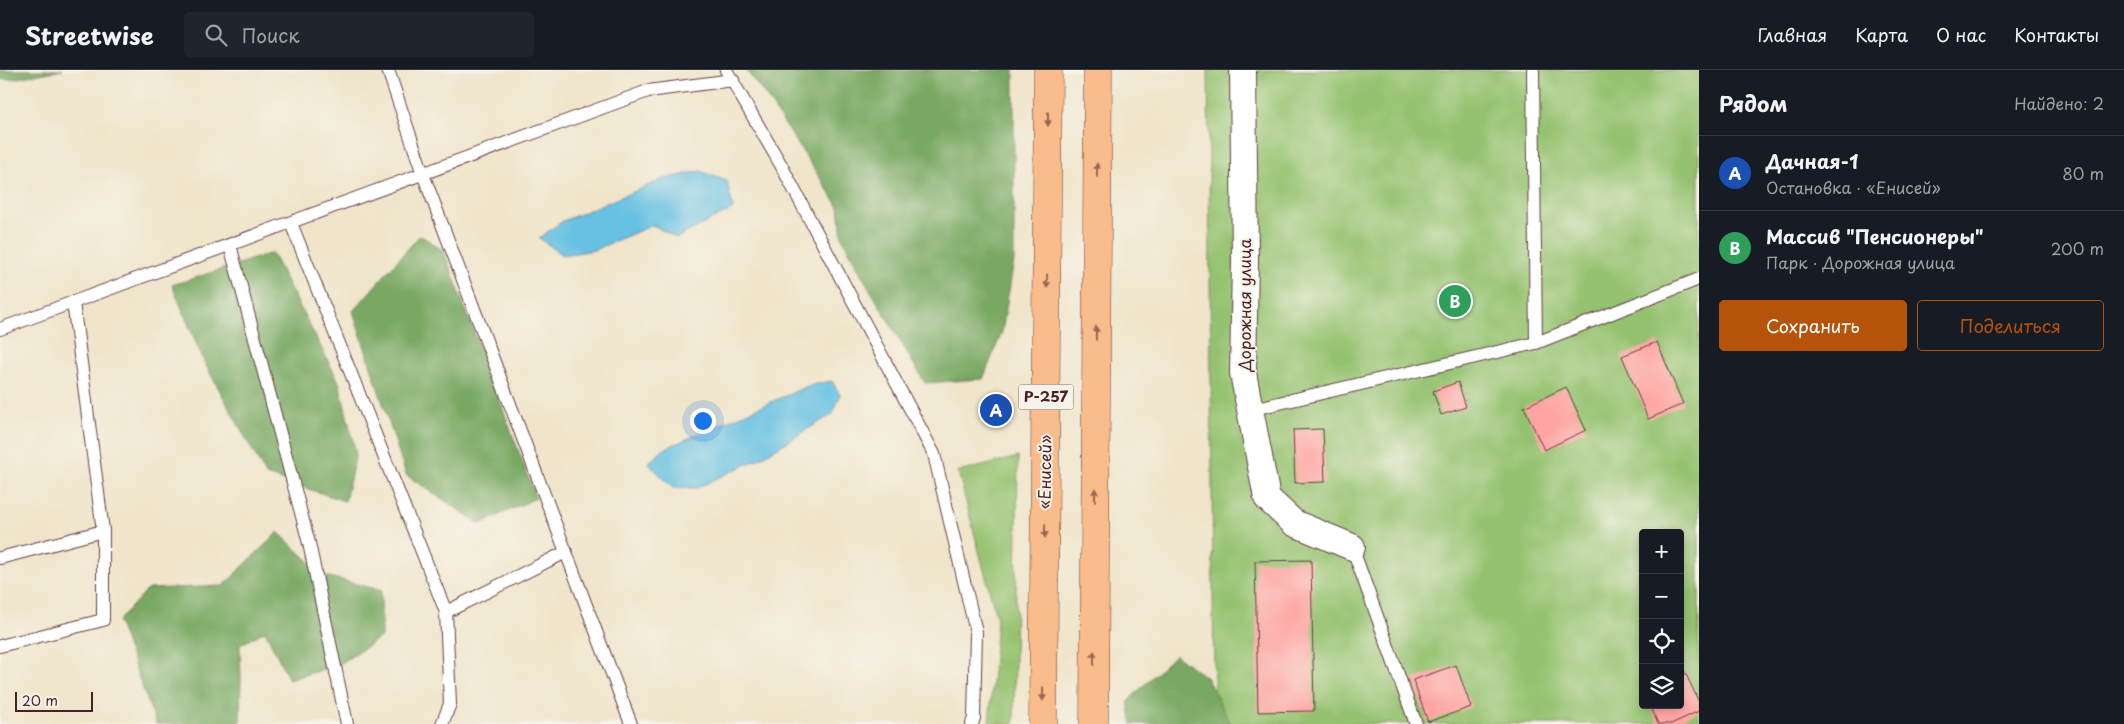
<!DOCTYPE html>
<html lang="ru">
<meta charset="utf-8">
<style>
body{margin:0;font-family:"Playpen Sans",sans-serif;background:#20242c;color:#f1f3f6}
.controls{position:absolute;right:15px;bottom:15px;display:grid;overflow:hidden;border-radius:5px;box-shadow:0 2px 8px #0003}
.controls button{width:45px;height:45px;display:grid;place-items:center;padding:0;border:0;border-bottom:1px solid #363941;background:#171b24;color:#f1f3f6;font:25px sans-serif}
.scale{position:absolute;left:15px;bottom:12px;width:78px;box-sizing:border-box;padding-left:5px;border:2px solid #4a1f2b;border-top:0;font-size:14px;line-height:18px;white-space:nowrap;color:#4a1f2b;-webkit-text-stroke:4px #f7f3e8;paint-order:stroke}
.you{position:absolute;left:702px;top:350px;width:18px;height:18px;margin:-12px;border:4px solid #fff;border-radius:50%;background:#1a73e8;box-shadow:0 0 0 8px #1a73e833}
.badge{display:grid;place-items:center;width:32px;height:32px;border-radius:50%;background:#b45309;color:#fff;font-size:16px;font-weight:700}
.pin{position:absolute;translate:-50% -50%;border:2px solid #fff;box-shadow:0 1px 5px #0006}
.list{margin:0;padding:0;list-style:none}
h2{display:flex;justify-content:space-between;align-items:center;height:65px;margin:0;padding:0 20px;font-size:21px}
h2 small{font-size:16px;font-weight:400;color:#9ea1a6}
.list li{display:grid;grid-template-columns:32px 1fr auto;gap:15px;align-items:center;box-sizing:border-box;height:75px;padding:0 20px;border-top:1px solid #363941}
.list b{display:block;font-size:19px;white-space:nowrap}
.list p{margin:0;font-size:16px;white-space:nowrap;color:#9ea1a6}
.list em{font-size:16px;font-style:normal;color:#9ea1a6}
.actions{display:flex;gap:10px;padding:15px 20px}
.actions a{flex:1;padding:11px 0;border:1px solid #b45309;border-radius:5px;text-align:center;font-size:18px;color:#b45309}
.actions .main{background:#b45309;color:#fff}
.icon{flex:none;width:28px;height:28px;fill:none;stroke:currentColor;stroke-width:2;stroke-linecap:round;stroke-linejoin:round}
.map{position:relative;flex:none;width:1699px;height:654px;overflow:hidden}
header{display:flex;align-items:center;gap:30px;box-sizing:border-box;height:70px;padding:0 25px;background:#171b24;border-bottom:1px solid #363941}
header strong{font-size:24px}
nav{display:flex;gap:28px;margin-inline-start:auto;font-size:18px}
.search{width:350px;height:45px;background:#20242c;display:flex;align-items:center;gap:12px;box-sizing:border-box;padding:0 18px;border-radius:5px;color:#9ea1a6;font-size:19px}
main{display:flex}
aside{flex:1;background:#171b24}
.map>svg:first-child{display:block}
.green{fill:#95c26f;stroke:#70704d;fill-rule:evenodd}
.forest{fill:#78a862;stroke:#616446}
.water{fill:#66c1e3;stroke:#587087}
.building{fill:#fea5a3}
.lines{fill:none;stroke-linecap:round;stroke-linejoin:round}
.service-casing{stroke:#633d43;stroke-width:14}
.minor-casing{stroke:#633d43;stroke-width:28}
.trunk-casing{stroke:#633d43;stroke-width:29}
.service{stroke:#fff;stroke-width:12}
.minor{stroke:#fff;stroke-width:26}
.trunk{stroke:#f9bc8a;stroke-width:28}
.oneway{fill:#996656}
.labels{text-anchor:middle;stroke-width:4;stroke-linejoin:round;paint-order:stroke}
.shield{fill:#f7f3e8;stroke:#7e5f64;stroke-width:1}
.shield-label{font-size:15px;font-weight:bold;fill:#4a1f2b}
.street-label{font-size:16px;fill:#4a1f2b;stroke:#f7f3e8}
</style>
<header>
<strong>Streetwise</strong>
<div class="search"><svg class="icon" aria-label="search" viewBox="0 0 24 24"><circle cx="10" cy="10" r="6"/><path d="M15 15l6 6"/></svg>Поиск</div>
<nav><a>Главная</a><a>Карта</a><a>О нас</a><a>Контакты</a></nav>
</header>
<main>
<div class="map">
<svg width="1699" height="654" viewBox="0 0 1699 654">
<rect width="100%" height="100%" fill="#f7f3e8"/>
<filter id="ink" filterUnits="userSpaceOnUse"><feTurbulence type="fractalNoise" baseFrequency=".02" numOctaves="2"/><feDisplacementMap in="SourceGraphic" scale="10" xChannelSelector="R" yChannelSelector="G"/><feConvolveMatrix kernelMatrix="1 2 1 2 8 2 1 2 1" color-interpolation-filters="sRGB"/></filter>
<filter id="wash" filterUnits="userSpaceOnUse"><feTurbulence type="fractalNoise" baseFrequency=".0096" numOctaves="4" result="noise"/><feDisplacementMap in="SourceGraphic" scale="20" xChannelSelector="R" yChannelSelector="G"/><feGaussianBlur stdDeviation="1.12" result="paint"/><feColorMatrix in="noise" values="0 0 0 0 0 0 0 0 0 0 0 0 0 0 0 0 0 1.4 0 .05"/><feComposite in="paint" operator="in"/></filter>
<g filter="url(#wash)">
<rect width="100%" height="100%" fill="#f0e5cb"/>
<g class="green">
<path d="M1208,0H1699V654H1230L1214,625ZM1643,463H1680V635H1643Z"/>
<polygon points="1018,387 1014,654 989,654 997,549 958,402"/>
</g>
<g class="forest">
<polygon points="0,0 63,0 11,9 0,9"/>
<polygon points="746,0 1014,0 1014,191 1002,262 983,309 925,313 865,211 842,168 839,137 768,29"/>
<polygon points="420,165 444,181 536,428 480,454 406,405 353,241"/>
<polygon points="272,183 339,312 356,384 345,431 266,405 204,292 172,215"/>
<polygon points="278,462 325,506 381,520 382,566 340,594 289,610 265,561 240,575 241,609 240,654 156,654 118,551 148,519 223,516"/>
<polygon points="1175,585 1206,607 1231,654 1132,654 1128,631"/>
</g>
<g class="water">
<polygon points="700,101 727,111 733,139 676,168 653,155 594,180 563,185 539,168 563,151 664,109"/>
<polygon points="832,311 840,325 833,344 760,388 697,418 673,418 648,393 666,378 810,315"/>
</g>
<g id="blocks">
<g class="building">
<polygon points="1657,272 1683,334 1648,349 1622,286"/>
<polygon points="1458,312 1466,337 1441,345 1433,321"/>
<polygon points="1566,317 1586,360 1544,380 1524,337"/>
<polygon points="1323,359 1325,412 1295,413 1293,360"/>
<polygon points="1311,490 1314,641 1258,642 1255,491"/>
<polygon points="1456,595 1471,637 1428,652 1413,610"/>
<polygon points="1684,600 1699,632 1699,641 1671,654 1658,654 1650,635 1680,635 1680,602"/>
</g>
</g>
</g>
<g filter="url(#ink)">
<use href="#blocks" fill-opacity="0" stroke="#633d43" stroke-width="1"/>
<g class="lines">
<defs>
<g id="service">
<polyline points="388,0 423,104 631,654"/>
<polyline points="726,0 781,95 934,384 976,562 974,648 972,654"/>
<polyline points="1533,0 1536,273"/>
<polyline points="291,153 446,542 450,634 442,654"/>
<polyline points="230,175 309,473 347,654"/>
<polyline points="0,259 648,21 733,10"/>
<polyline points="1249,340 1536,273 1699,209"/>
<polyline points="1352,477 1416,654"/>
<polyline points="0,488 103,461"/>
<polyline points="446,542 566,482"/>
<polyline points="0,576 103,550 103,461 73,232"/>
</g>
<polyline id="minor" points="1243,0 1245,190 1243,303 1267,428 1294,453 1352,477"/>
<g id="trunk">
<polyline points="1043,654 1048,0"/>
<polyline points="1094,654 1098,0"/>
</g>
</defs>
<use href="#service" class="service-casing"/>
<use href="#minor" class="minor-casing"/>
<use href="#trunk" class="trunk-casing"/>
<use href="#service" class="service"/>
<use href="#minor" class="minor"/>
<use href="#trunk" class="trunk"/>
</g>
<defs><path id="oneway-solid" d="M-6-.8H1V-3.2L6.5 0L1 3.2V.8H-6Z" transform="scale(1.25)"/></defs>
<g class="oneway">
<use href="#oneway-solid" transform="translate(1048 49) rotate(90)"/>
<use href="#oneway-solid" transform="translate(1097 100) rotate(-90)"/>
<use href="#oneway-solid" transform="translate(1047 211) rotate(90)"/>
<use href="#oneway-solid" transform="translate(1096 263) rotate(-90)"/>
<use href="#oneway-solid" transform="translate(1095 425) rotate(-90)"/>
<use href="#oneway-solid" transform="translate(1045 461) rotate(91)"/>
<use href="#oneway-solid" transform="translate(1094 588) rotate(-90)"/>
<use href="#oneway-solid" transform="translate(1043 624) rotate(91)"/>
</g>
</g>
<g class="labels">
<rect class="shield" x="1018.5" y="314.5" width="55" height="25" rx="4"/>
<g class="shield-label">
<text x="1046" y="332">Р-257</text>
</g>
<g class="street-label">
<text transform="translate(1245 235) rotate(-90)" y="6">Дорожная улица</text>
<text transform="translate(1045 402) rotate(-89)" y="6">«Енисей»</text>
</g>
</g>
</svg>
<div class="controls">
<button>+</button>
<button>−</button>
<button><svg class="icon" aria-label="locate" viewBox="0 0 24 24"><circle cx="12" cy="12" r="6"/><path d="M12 2v4M12 18v4M2 12h4M18 12h4"/></svg></button>
<button><svg class="icon" aria-label="layers" viewBox="0 0 24 24"><path d="M12 4l9 5-9 5-9-5zM3 14l9 5 9-5"/></svg></button>
</div>
<div class="scale">20 m</div>
<div class="you"></div>
<div class="pin badge" style="left:996px;top:340px;background:#1a4fb4">A</div>
<div class="pin badge" style="left:1455px;top:231px;background:#2e9e5b">B</div>
</div>
<aside>
<h2>Рядом<small>Найдено: 2</small></h2>
<ul class="list">
<li><span class="badge" style="background:#1a4fb4">A</span><div><b>Дачная-1</b><p>Остановка · «Енисей»</p></div><em>80 m</em></li>
<li><span class="badge" style="background:#2e9e5b">B</span><div><b>Массив &quot;Пенсионеры&quot;</b><p>Парк · Дорожная улица</p></div><em>200 m</em></li>
</ul>
<div class="actions"><a class="main">Сохранить</a><a>Поделиться</a></div>
</aside>
</main>
